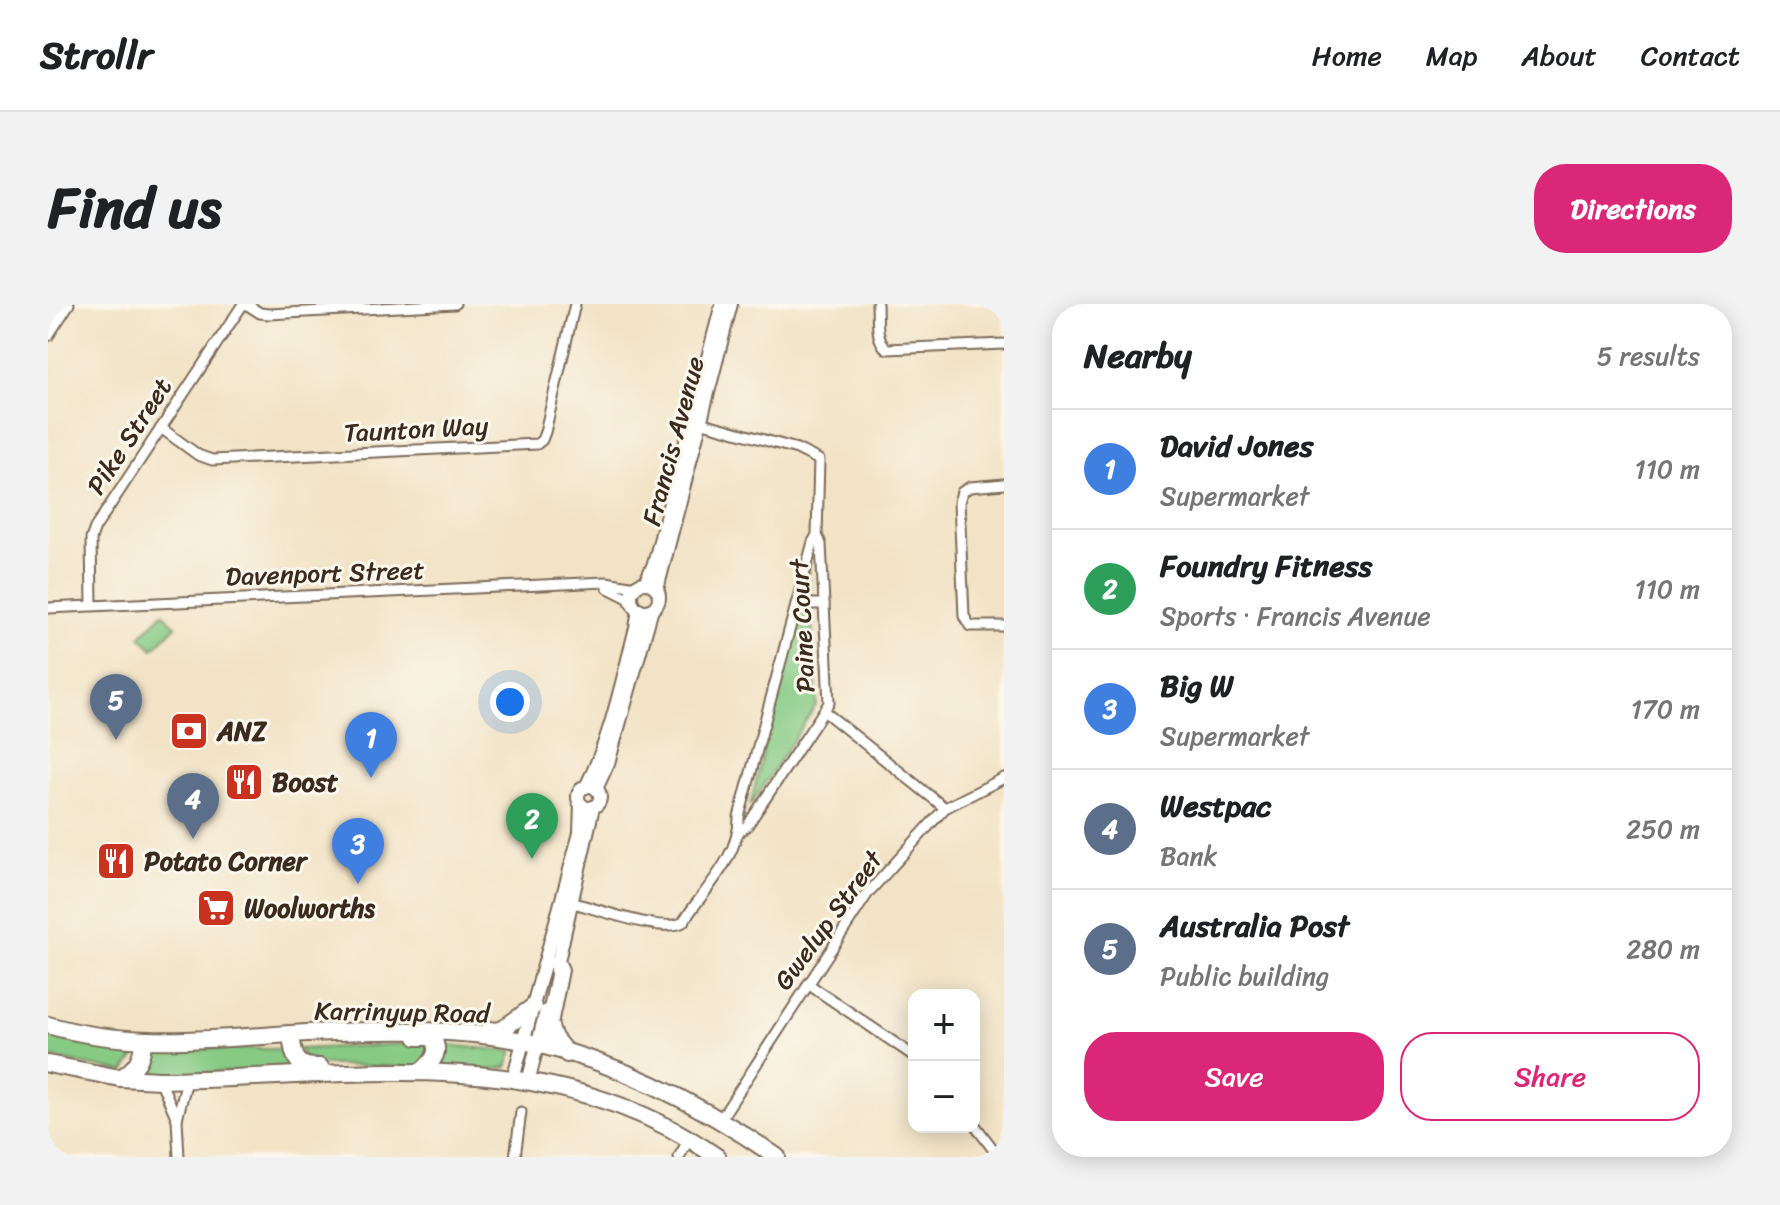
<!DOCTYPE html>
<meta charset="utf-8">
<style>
body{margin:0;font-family:Sriracha,sans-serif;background:#f2f2f2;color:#202124}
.controls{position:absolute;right:24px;bottom:24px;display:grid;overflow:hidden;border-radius:16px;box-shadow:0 4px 20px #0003}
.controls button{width:72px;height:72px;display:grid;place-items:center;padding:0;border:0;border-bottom:2px solid #e0e0e0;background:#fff;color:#202124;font:40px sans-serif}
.you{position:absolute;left:462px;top:398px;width:28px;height:28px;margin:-20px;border:6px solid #fff;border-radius:50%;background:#1a73e8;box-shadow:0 0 0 12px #1a73e833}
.badge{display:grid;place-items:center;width:52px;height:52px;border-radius:50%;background:#db2777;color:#fff;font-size:26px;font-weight:700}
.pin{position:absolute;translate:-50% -66px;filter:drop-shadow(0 2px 4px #0008)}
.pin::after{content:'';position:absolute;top:42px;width:28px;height:24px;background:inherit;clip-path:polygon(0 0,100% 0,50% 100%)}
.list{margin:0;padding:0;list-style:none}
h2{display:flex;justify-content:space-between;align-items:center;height:104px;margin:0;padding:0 32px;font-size:34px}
h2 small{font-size:26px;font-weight:400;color:#757577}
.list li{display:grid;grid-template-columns:52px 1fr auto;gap:24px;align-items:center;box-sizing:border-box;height:120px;padding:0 32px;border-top:2px solid #e0e0e0}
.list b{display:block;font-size:30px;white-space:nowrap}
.list p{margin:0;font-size:26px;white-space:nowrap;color:#757577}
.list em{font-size:26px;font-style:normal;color:#757577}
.actions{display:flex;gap:16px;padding:24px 32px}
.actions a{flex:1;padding:18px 0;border:2px solid #db2777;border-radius:32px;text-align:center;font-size:28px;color:#db2777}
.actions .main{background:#db2777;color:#fff}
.map{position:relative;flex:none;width:956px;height:853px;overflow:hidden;border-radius:32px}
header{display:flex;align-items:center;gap:48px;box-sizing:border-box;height:112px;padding:0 40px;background:#fff;border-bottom:2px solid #e0e0e0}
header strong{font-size:38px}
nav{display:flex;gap:44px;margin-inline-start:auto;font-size:28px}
.intro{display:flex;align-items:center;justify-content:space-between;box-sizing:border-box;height:192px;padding:0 48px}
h1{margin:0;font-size:56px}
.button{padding:20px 36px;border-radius:32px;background:#db2777;color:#fff;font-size:28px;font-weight:700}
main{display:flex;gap:48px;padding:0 48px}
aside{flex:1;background:#fff;border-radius:32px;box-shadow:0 4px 20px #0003}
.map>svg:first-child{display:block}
.green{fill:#86ca84;stroke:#607a51;stroke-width:2}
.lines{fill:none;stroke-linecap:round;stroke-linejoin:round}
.minor-casing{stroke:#7b6b59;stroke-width:13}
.tertiary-casing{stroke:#7b6b59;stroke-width:16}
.trunk-casing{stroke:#7b6b59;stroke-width:20}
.minor{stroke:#fff;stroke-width:9}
.tertiary{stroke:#fff;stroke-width:12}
.trunk{stroke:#fff;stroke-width:16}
.labels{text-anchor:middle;stroke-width:6;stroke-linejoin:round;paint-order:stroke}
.street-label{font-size:26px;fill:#3b2a1e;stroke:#fbf7ec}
.poi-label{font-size:26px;font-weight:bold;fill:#3b2a1e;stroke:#fbf7ec;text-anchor:start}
</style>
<header>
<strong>Strollr</strong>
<nav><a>Home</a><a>Map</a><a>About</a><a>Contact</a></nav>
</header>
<div class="intro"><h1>Find us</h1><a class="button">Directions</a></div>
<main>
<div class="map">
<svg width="956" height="853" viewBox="0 0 956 853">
<rect width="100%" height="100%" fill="#fbf7ec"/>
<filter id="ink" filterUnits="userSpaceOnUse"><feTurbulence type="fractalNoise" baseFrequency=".0125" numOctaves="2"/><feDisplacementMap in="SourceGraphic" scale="16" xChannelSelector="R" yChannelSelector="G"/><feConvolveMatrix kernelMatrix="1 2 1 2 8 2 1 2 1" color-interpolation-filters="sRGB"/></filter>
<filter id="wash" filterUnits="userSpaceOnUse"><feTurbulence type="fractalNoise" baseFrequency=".006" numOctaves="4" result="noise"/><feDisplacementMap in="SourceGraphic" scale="32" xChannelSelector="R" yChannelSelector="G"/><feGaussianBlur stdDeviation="1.8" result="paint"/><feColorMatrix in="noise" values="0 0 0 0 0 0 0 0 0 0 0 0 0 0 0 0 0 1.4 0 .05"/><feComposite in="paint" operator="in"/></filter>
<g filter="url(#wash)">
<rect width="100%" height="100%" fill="#f2e3c6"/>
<g class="green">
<polygon points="760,259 769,400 702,502"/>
<polygon points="115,309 128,322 105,345 92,332"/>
<polygon points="0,731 77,746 86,754 76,768 0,753"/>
<polygon points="375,739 465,747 459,763 442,766 258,760 251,745"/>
<polygon points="101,744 239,745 248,766 96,771"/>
</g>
</g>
<g filter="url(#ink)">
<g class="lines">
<defs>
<g id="minor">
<polyline points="198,0 212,9 221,10 407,0"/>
<path d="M829,0C830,15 827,36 839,45L956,40"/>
<polyline points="0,32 21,0"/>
<polyline points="113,124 150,151 164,156 489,140 494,136 497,128 527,0"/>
<polyline points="956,180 922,183 914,188 911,198 916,312 922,322 956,322"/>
<polyline points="560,284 584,296"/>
<polyline points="44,300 43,235 47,224 195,0"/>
<polyline points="748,300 776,300"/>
<polyline points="0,304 558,278 588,283"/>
<polyline points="777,408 897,504"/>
<polyline points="691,528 699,522 781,399 773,240 769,231"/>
<path d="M517,597C543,602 616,631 635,618C656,586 692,552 691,513L765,238L769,231L771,156L749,145L648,117"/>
<polyline points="760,680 866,752"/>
<polyline points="112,776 129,815"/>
<polyline points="672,816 820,589 897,504 956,474"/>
<polyline points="926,820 951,853"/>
<polyline points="131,853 129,815 139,776"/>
<polyline points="467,853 473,808"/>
<polyline points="631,853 641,835"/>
</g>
<g id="tertiary">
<polyline points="597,279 606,260 674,0"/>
<circle cx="597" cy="293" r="14"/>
<polyline points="609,285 683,0"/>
<circle cx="541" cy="493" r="11"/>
<path d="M538,483C563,434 574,377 588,324L591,305"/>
<polyline points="548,485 560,459 604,305"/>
<polyline points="508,666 545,503"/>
<polyline points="465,775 532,529 533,500"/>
<polyline points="480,778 498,707"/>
</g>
<g id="trunk">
<polyline points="509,660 512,666 501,720 506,734 519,750"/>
<path d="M0,721C84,746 173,734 259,729C334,726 415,723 489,740C574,760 657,803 729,853"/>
<polyline points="440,726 452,727 485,703"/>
<path d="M243,731C246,753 247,764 272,763"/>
<path d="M369,733H384C393,747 386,756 375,766"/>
<path d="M0,760L72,774L112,776C304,775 499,733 669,853"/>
<path d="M72,774C88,765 95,754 95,736"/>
</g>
</defs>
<use href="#minor" class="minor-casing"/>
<use href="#tertiary" class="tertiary-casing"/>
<use href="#trunk" class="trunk-casing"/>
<use href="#minor" class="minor"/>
<use href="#tertiary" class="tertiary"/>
<use href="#trunk" class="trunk"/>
</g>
</g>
<defs>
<symbol id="bank-square" viewBox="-11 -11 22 22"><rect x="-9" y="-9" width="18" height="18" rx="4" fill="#c8321e" stroke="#fbf7ec"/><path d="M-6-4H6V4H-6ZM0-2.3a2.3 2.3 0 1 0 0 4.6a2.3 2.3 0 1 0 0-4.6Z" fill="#fff"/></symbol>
<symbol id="restaurant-square" viewBox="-11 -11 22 22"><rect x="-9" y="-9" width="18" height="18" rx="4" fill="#c8321e" stroke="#fbf7ec"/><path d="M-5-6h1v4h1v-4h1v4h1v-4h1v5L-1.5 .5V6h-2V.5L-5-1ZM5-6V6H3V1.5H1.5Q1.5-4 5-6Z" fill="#fff"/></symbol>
<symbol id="supermarket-square" viewBox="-11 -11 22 22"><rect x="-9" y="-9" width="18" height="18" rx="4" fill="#c8321e" stroke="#fbf7ec"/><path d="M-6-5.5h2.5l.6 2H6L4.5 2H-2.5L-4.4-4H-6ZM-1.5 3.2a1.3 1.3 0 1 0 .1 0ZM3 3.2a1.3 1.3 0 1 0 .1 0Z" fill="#fff"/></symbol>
</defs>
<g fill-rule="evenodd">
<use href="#bank-square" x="119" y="405" width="44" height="44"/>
<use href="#restaurant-square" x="174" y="456" width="44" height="44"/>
<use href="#restaurant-square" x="46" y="535" width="44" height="44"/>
<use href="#supermarket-square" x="146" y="582" width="44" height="44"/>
</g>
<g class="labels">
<g class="street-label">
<text transform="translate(368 125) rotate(-3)" y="9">Taunton Way</text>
<text transform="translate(81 132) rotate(-57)" y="9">Pike Street</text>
<text transform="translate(625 137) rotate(-75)" y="9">Francis Avenue</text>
<text transform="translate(277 269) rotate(-2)" y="9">Davenport Street</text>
<text transform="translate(754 322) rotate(-93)" y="9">Paine Court</text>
<text transform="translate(780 616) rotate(-54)" y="9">Gwelup Street</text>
<text transform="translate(354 708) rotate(1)" y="9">Karrinyup Road</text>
</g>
<g class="poi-label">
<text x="169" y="436">ANZ</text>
<text x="224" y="487">Boost</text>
<text x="96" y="566">Potato Corner</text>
<text x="196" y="613">Woolworths</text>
</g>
</g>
</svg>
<div class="controls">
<button>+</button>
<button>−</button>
</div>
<div class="you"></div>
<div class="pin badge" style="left:323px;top:474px;background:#3f7fe0">1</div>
<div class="pin badge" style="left:484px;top:555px;background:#2e9e5b">2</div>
<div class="pin badge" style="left:310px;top:580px;background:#3f7fe0">3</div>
<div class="pin badge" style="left:145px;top:535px;background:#5c6f8a">4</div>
<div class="pin badge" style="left:68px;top:436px;background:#5c6f8a">5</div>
</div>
<aside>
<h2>Nearby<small>5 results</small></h2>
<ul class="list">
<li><span class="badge" style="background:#3f7fe0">1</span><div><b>David Jones</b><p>Supermarket</p></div><em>110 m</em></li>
<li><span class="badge" style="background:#2e9e5b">2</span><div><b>Foundry Fitness</b><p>Sports · Francis Avenue</p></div><em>110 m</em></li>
<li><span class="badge" style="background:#3f7fe0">3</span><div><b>Big W</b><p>Supermarket</p></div><em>170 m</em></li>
<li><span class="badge" style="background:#5c6f8a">4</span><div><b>Westpac</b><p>Bank</p></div><em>250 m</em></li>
<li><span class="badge" style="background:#5c6f8a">5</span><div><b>Australia Post</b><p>Public building</p></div><em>280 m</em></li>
</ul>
<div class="actions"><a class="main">Save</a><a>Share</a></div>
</aside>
</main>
